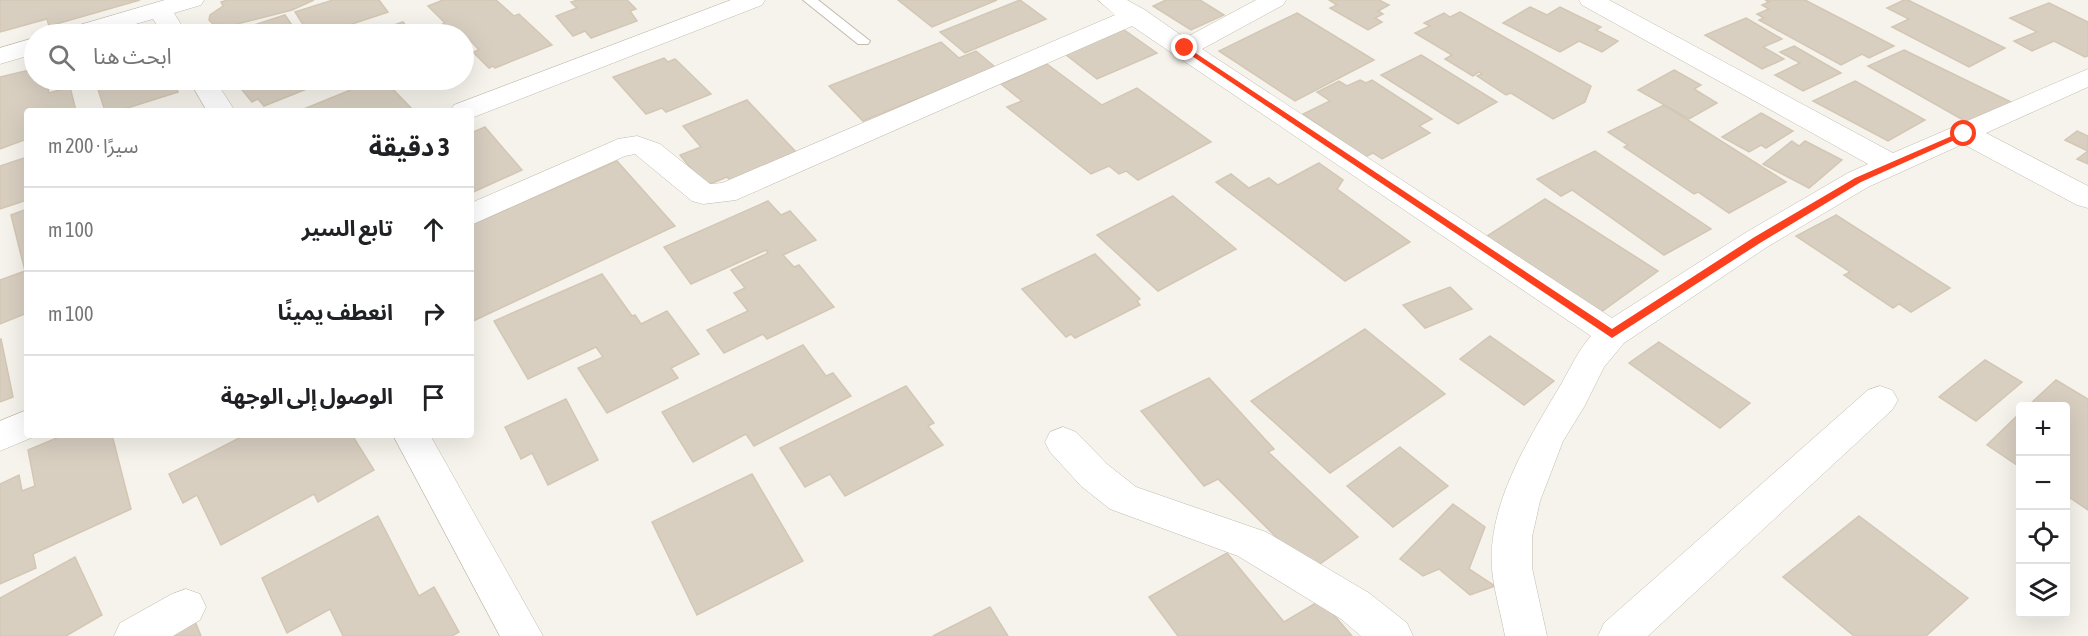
<!DOCTYPE html>
<html lang="ar">
<meta charset="utf-8">
<style>
body{margin:0;font-family:"Asap Condensed","Noto Sans Arabic",sans-serif;background:#f2f2f2;color:#202124;direction:rtl}
.controls{position:absolute;right:18px;bottom:18px;display:grid;overflow:hidden;border-radius:6px;box-shadow:0 6px 24px #0002}
.controls button{width:54px;height:54px;display:grid;place-items:center;padding:0;border:0;border-bottom:2px solid #e0e0e0;background:#fff;color:#202124;font:30px sans-serif}
.stop{position:absolute;width:18px;height:18px;margin:-14px;border:4px solid #fc3f1d;border-radius:50%;background:#fff}
.stop.end{background:#fc3f1d;border-color:#fff;box-shadow:0 2px 6px #0008}
.list{margin:0;padding:0;list-style:none}
h2{display:flex;justify-content:space-between;align-items:center;height:78px;margin:0;padding:0 24px;font-size:26px}
h2 small{font-size:20px;font-weight:400;color:#757577}
.list li{display:grid;grid-template-columns:39px 1fr auto;gap:18px;align-items:center;box-sizing:border-box;height:84px;padding:0 24px;border-top:2px solid #e0e0e0}
.list b{display:block;font-size:22px;white-space:nowrap}
.list em{font-size:20px;font-style:normal;color:#757577}
.icon{flex:none;width:33px;height:33px;fill:none;stroke:currentColor;stroke-width:2;stroke-linecap:round;stroke-linejoin:round}
.map{position:relative;flex:none;width:2088px;height:636px;overflow:hidden;direction:ltr}
.search{position:absolute;background:#fff;box-shadow:0 6px 24px #0002;left:24px;top:24px;width:450px;height:66px;display:flex;align-items:center;gap:15px;box-sizing:border-box;padding:0 21px;border-radius:33px;color:#757577;font-size:22px}
.panel{position:absolute;background:#fff;box-shadow:0 6px 24px #0002;left:24px;top:108px;width:450px;height:330px;border-radius:6px;direction:rtl}
.map>svg:first-child{display:block}
.building{fill:#d8cfc1;stroke:#d3c7b4;stroke-width:1.5}
.lines{fill:none;stroke-linecap:round;stroke-linejoin:round}
.lane-casing{stroke:#c2bbae;stroke-width:2}
.street-casing{stroke:#c2bbae;stroke-width:1}
.lane{fill:#fff;fill-rule:evenodd}
.street{fill:#fff;fill-rule:evenodd}
.route{fill:#fc3f1d}
</style>
<div class="map">
<svg width="2088" height="636" viewBox="0 0 2088 636">
<rect width="100%" height="100%" fill="#f6f3ec"/>
<g class="building">
<polygon points="0,0 140,0 49,26 47,19 0,32"/>
<polygon points="227,0 314,0 292,10 233,25 213,24 209,20 210,15 223,6 221,2"/>
<polygon points="333,0 379,0 388,12 322,34 309,34 295,12"/>
<polygon points="443,0 496,0 514,16 519,14 552,45 495,68 493,66 489,68 473,52 479,50 469,39 464,40 464,34 447,34 438,26 445,23 428,6"/>
<polygon points="578,0 627,0 636,9 630,11 637,21 591,38 585,31 573,36 556,16 577,8 571,2"/>
<polygon points="898,0 997,0 932,27"/>
<polygon points="1020,0 1046,19 965,53 940,32"/>
<polygon points="1166,0 1200,0 1224,15 1191,30 1153,6"/>
<polygon points="1329,0 1379,0 1389,5 1378,11 1383,14 1375,18 1382,22 1368,30 1330,8 1337,5"/>
<polygon points="1765,0 1805,0 1894,46 1869,58 1862,54 1841,65 1759,20 1764,18 1757,14 1769,9 1762,5 1769,2"/>
<polygon points="1904,0 1908,0 2005,48 1969,67 1892,27 1909,19 1887,8"/>
<polygon points="2049,3 2088,22 2088,56 2085,57 2054,41 2032,51 2014,41 2037,32 2010,18"/>
<polygon points="1530,7 1547,15 1560,7 1601,27 1596,30 1618,41 1602,52 1579,41 1560,52 1503,23"/>
<polygon points="1460,12 1591,86 1585,102 1553,119 1511,93 1506,95 1477,76 1482,74 1479,72 1473,76 1445,59 1452,55 1415,33 1430,26 1424,23 1444,13 1450,17"/>
<polygon points="1297,13 1374,60 1295,101 1219,51"/>
<polygon points="285,15 298,34 226,34"/>
<polygon points="1746,18 1782,39 1763,47 1784,59 1762,69 1705,35"/>
<polygon points="403,22 413,34 368,34"/>
<polygon points="1120,27 1157,53 1097,79 1061,51"/>
<polygon points="941,42 959,58 976,51 995,67 863,121 829,86"/>
<polygon points="1794,46 1841,73 1803,91 1775,75 1800,63 1780,52"/>
<polygon points="1904,50 2017,105 1970,124 1868,66"/>
<polygon points="1421,55 1497,102 1458,124 1381,75"/>
<polygon points="664,58 668,62 675,59 711,94 666,112 662,108 646,114 613,77"/>
<polygon points="1047,64 1102,105 1137,88 1211,142 1138,180 1126,171 1119,174 1109,166 1091,174 1007,107 1022,101 1001,84"/>
<polygon points="34,69 34,80 46,80 49,93 70,87 76,111 27,111 27,139 0,149 0,77"/>
<polygon points="1674,70 1701,85 1694,89 1717,103 1689,119 1638,90"/>
<polygon points="95,80 173,80 178,92 118,111 105,111"/>
<polygon points="234,80 329,80 264,106 258,99 252,102"/>
<polygon points="375,80 384,80 414,111 299,111"/>
<polygon points="1360,80 1366,83 1372,80 1432,119 1419,126 1430,133 1382,159 1373,153 1365,157 1303,114 1330,101 1317,92 1339,81 1347,86"/>
<polygon points="1855,81 1925,120 1888,141 1813,101"/>
<polygon points="747,100 796,152 730,180 727,177 705,186 680,155 701,147 683,126"/>
<polygon points="1664,105 1786,182 1729,213 1698,192 1694,194 1624,147 1628,145 1608,132"/>
<polygon points="1761,113 1793,131 1766,148 1761,145 1749,152 1722,137"/>
<polygon points="485,127 522,170 471,193 471,133"/>
<polygon points="2077,131 2088,136 2088,164 2077,159 2088,151 2065,140"/>
<polygon points="1792,141 1799,146 1805,141 1842,160 1809,188 1763,164"/>
<polygon points="1595,151 1711,229 1664,255 1572,190 1561,196 1537,179"/>
<polygon points="27,157 27,200 0,209 0,166"/>
<polygon points="617,161 675,226 471,322 471,225"/>
<polygon points="1319,163 1343,180 1337,189 1410,242 1345,281 1216,182 1231,174 1249,188 1269,178 1278,185"/>
<polygon points="1173,196 1236,249 1158,291 1097,235"/>
<polygon points="1545,199 1658,271 1601,312 1487,236"/>
<polygon points="768,201 781,215 790,211 816,240 783,255 794,267 799,265 834,307 767,339 763,334 724,353 707,330 748,311 734,293 745,288 731,270 768,253 766,250 691,284 664,247"/>
<polygon points="27,209 27,313 0,324 0,280 25,271 11,215"/>
<polygon points="1836,215 1950,288 1911,312 1899,304 1893,308 1844,275 1850,272 1796,236"/>
<polygon points="1095,254 1140,299 1137,301 1140,305 1075,338 1071,334 1066,337 1022,289"/>
<polygon points="602,274 632,316 635,315 641,324 667,311 699,354 671,368 678,378 607,413 578,368 603,357 596,347 528,379 494,321"/>
<polygon points="1450,287 1472,309 1425,328 1403,305"/>
<polygon points="1365,329 1445,394 1330,473 1251,401"/>
<polygon points="1490,336 1554,381 1524,405 1460,359"/>
<polygon points="1,339 13,397 0,402 0,339"/>
<polygon points="1659,342 1750,403 1720,428 1629,363"/>
<polygon points="803,345 826,376 833,373 851,396 754,446 746,434 693,462 662,412"/>
<polygon points="1985,360 2022,382 1976,421 1939,397"/>
<polygon points="1209,378 1274,449 1268,452 1358,537 1310,571 1218,479 1204,486 1141,411"/>
<polygon points="2056,380 2088,399 2088,510 2066,495 2066,406 2028,406"/>
<polygon points="906,386 934,423 928,426 943,445 845,496 830,474 805,487 780,448"/>
<polygon points="566,399 598,460 548,485 532,453 521,459 505,427"/>
<polygon points="2020,413 2020,467 1987,445"/>
<polygon points="64,435 112,435 131,509 33,554 36,568 0,584 0,484 19,475 22,491 35,486 28,450"/>
<polygon points="245,435 278,435 280,438 285,435 352,435 374,470 318,502 314,494 221,545 197,495 183,503 169,474"/>
<polygon points="1400,447 1448,486 1393,527 1347,486"/>
<polygon points="752,474 803,561 697,615 652,522"/>
<polygon points="1453,504 1485,527 1469,569 1495,586 1470,595 1439,569 1423,576 1400,559"/>
<polygon points="378,516 419,596 434,587 459,632 452,636 343,636 330,609 287,633 262,578"/>
<polygon points="1859,516 1968,598 1926,636 1854,636 1783,577"/>
<polygon points="1227,553 1284,622 1321,600 1352,636 1178,636 1149,597"/>
<polygon points="75,557 102,615 66,636 0,636 0,598"/>
<polygon points="990,607 1008,636 933,636"/>
<polygon points="194,619 201,636 163,636"/>
</g>
<g class="lines">
<defs>
<polygon id="lane" points="803,0 818,0 870,41 868,44 858,44"/>
<g id="street">
<polygon points="165,0 204,0 201,5 174,13 187,34 163,34 153,19 101,34 62,34 66,29"/>
<polygon points="731,0 765,0 762,5 474,117 471,118 471,111 450,111 454,105"/>
<path d="M1098,0H1127L1145,10L1185,38L1256,0H1286L1283,5L1202,49L1612,318L1745,233L1848,173L1868,164L1582,5L1579,0H1609L1893,153L2088,69V87L1986,133L2088,186V208L2077,205L1963,144L1868,187L1767,247L1624,343L1604,367L1584,407L1563,441L1540,501L1532,537V568L1547,636H1505C1501,614 1494,591 1492,569C1487,506 1527,442 1557,391C1569,372 1576,353 1591,336L1132,26L736,200L703,204L692,201L635,154L625,156L471,225V203L618,139L637,136L660,144L710,184L722,183L1115,15Z"/>
<polygon points="34,38 34,54 0,64 0,48"/>
<polygon points="189,80 215,80 235,111 207,111"/>
<polygon points="1880,386 1892,390 1898,400 1892,410 1648,636 1598,636 1604,623 1868,390"/>
<polygon points="27,410 27,435 38,435 0,451 0,421"/>
<polygon points="1063,427 1076,432 1107,464 1136,487 1266,532 1369,593 1407,623 1413,636 1361,636 1341,619 1238,556 1110,509 1081,486 1050,452 1045,442 1050,432"/>
<polygon points="393,435 430,435 543,636 500,636"/>
<polygon points="186,589 200,594 206,607 200,620 173,636 114,636 120,623 172,594"/>
</g>
</defs>
<use href="#lane" class="lane-casing"/>
<use href="#street" class="street-casing"/>
<use href="#lane" class="lane"/>
<use href="#street" class="street"/>
</g>
<polygon class="route" points="1185,46 1612,329 1753,238 1855,178 1961,132 1968,134 1861,182 1760,243 1612,338 1183,50 1182,48"/>
</svg>
<div class="controls">
<button>+</button>
<button>−</button>
<button><svg class="icon" aria-label="locate" viewBox="0 0 24 24"><circle cx="12" cy="12" r="6"/><path d="M12 2v4M12 18v4M2 12h4M18 12h4"/></svg></button>
<button><svg class="icon" aria-label="layers" viewBox="0 0 24 24"><path d="M12 4l9 5-9 5-9-5zM3 14l9 5 9-5"/></svg></button>
</div>
<div class="stop" style="left:1964px;top:134px"></div>
<div class="stop end" style="left:1185px;top:48px"></div>
<div class="search"><svg class="icon" aria-label="search" viewBox="0 0 24 24"><circle cx="10" cy="10" r="6"/><path d="M15 15l6 6"/></svg>ابحث هنا</div>
<section class="panel">
<h2>3 دقيقة<small>سيرًا · 200 m</small></h2>
<ul class="list">
<li><svg class="icon" aria-label="ahead" viewBox="0 0 24 24"><path d="M12 20V5M6 11l6-6 6 6"/></svg><div><b>تابع السير</b></div><em>100 m</em></li>
<li><svg class="icon" aria-label="right" viewBox="0 0 24 24"><path d="M7 20v-9h11M14 6l5 5-5 5"/></svg><div><b>انعطف يمينًا</b></div><em>100 m</em></li>
<li><svg class="icon" aria-label="arrive" viewBox="0 0 24 24"><path d="M6 21V4h12l-3 4 3 4H6"/></svg><div><b>الوصول إلى الوجهة</b></div></li>
</ul>
</section>
</div>
